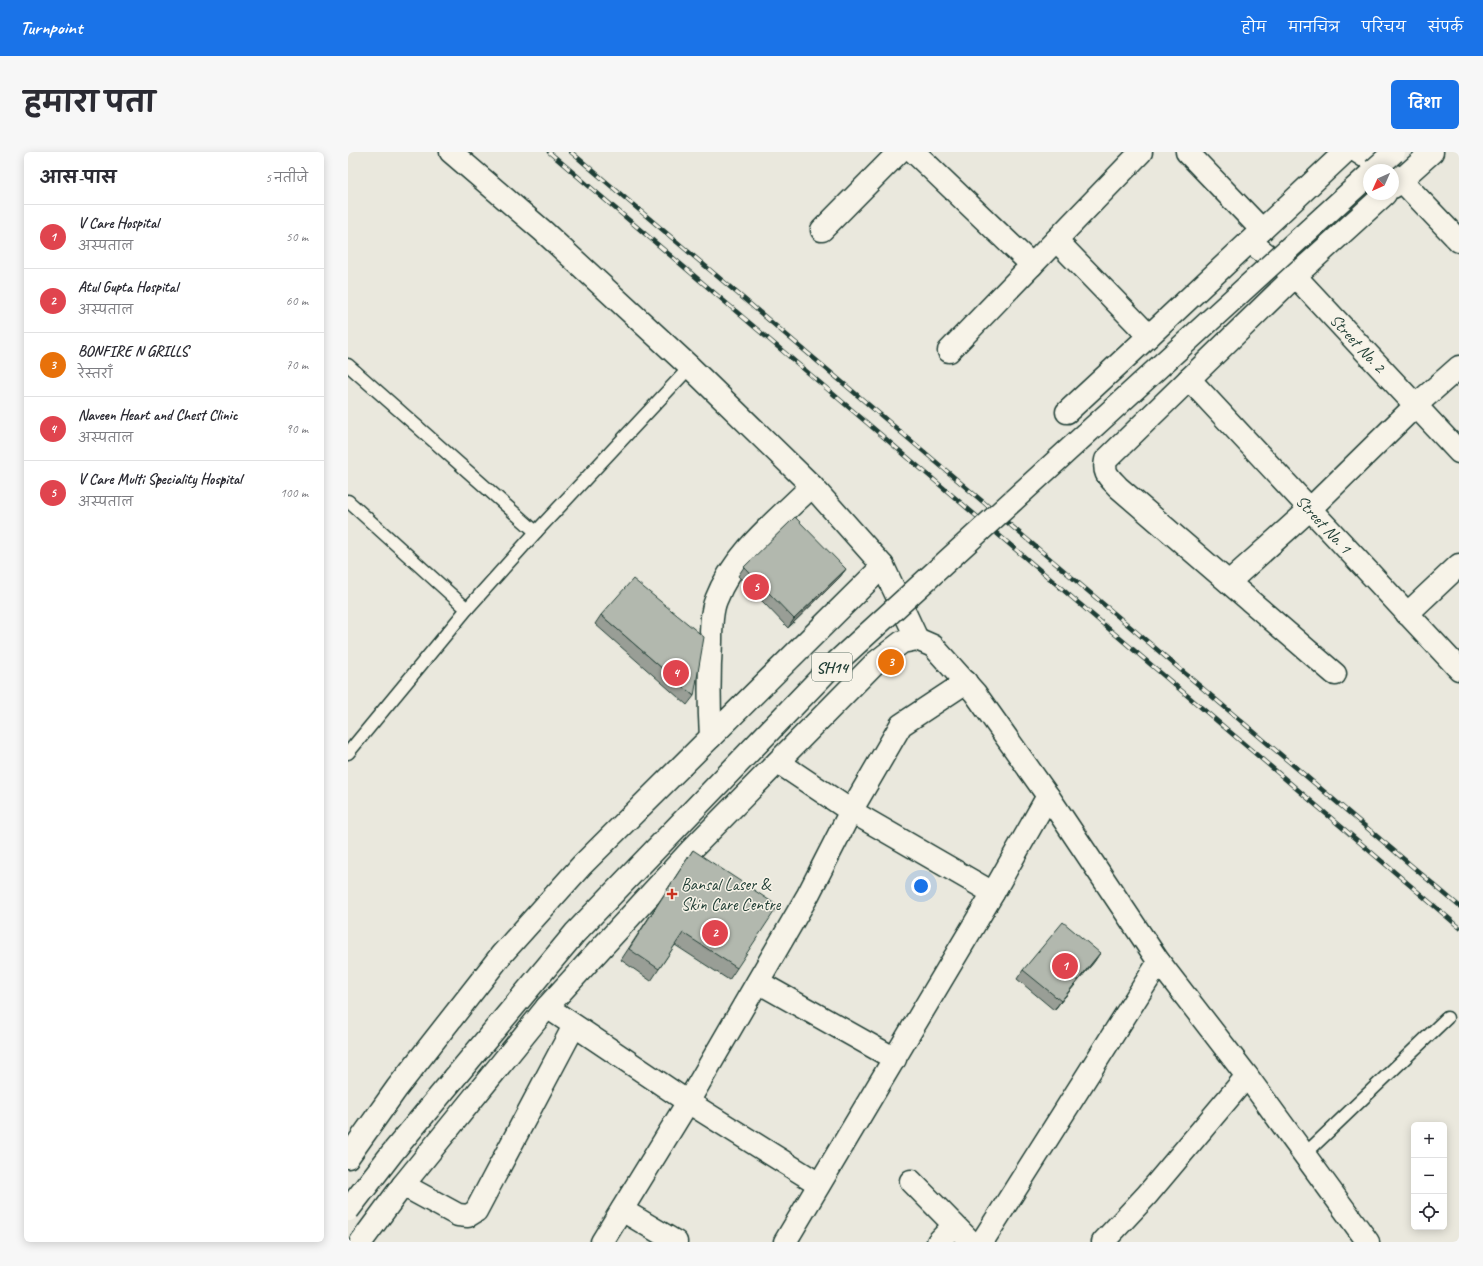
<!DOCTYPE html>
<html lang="hi">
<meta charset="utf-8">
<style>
body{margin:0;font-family:Caveat,"Playpen Sans Deva",sans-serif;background:#f7f7f7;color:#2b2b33}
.controls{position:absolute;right:12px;bottom:12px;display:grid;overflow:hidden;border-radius:6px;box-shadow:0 2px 10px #0003}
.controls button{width:36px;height:36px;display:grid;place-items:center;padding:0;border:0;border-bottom:1px solid #e1e1e2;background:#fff;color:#2b2b33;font:20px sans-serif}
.compass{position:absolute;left:1015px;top:12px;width:36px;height:36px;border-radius:50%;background:#fff;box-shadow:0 2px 10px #0003;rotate:225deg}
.you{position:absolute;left:573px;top:734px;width:14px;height:14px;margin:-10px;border:3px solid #fff;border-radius:50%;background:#1a73e8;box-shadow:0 0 0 6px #1a73e833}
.badge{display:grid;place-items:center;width:26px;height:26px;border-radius:50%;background:#1a73e8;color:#fff;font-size:13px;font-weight:700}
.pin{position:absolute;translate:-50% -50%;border:2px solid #fff;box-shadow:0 1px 4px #0006}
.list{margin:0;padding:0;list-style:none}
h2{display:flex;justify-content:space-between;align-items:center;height:52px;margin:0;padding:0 16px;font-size:17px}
h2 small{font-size:13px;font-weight:400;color:#7c7c81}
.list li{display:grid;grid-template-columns:26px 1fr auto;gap:12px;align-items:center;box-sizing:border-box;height:64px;padding:0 16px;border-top:1px solid #e1e1e2}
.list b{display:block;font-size:15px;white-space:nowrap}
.list p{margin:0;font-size:13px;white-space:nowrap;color:#7c7c81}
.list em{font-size:13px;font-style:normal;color:#7c7c81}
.icon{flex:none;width:22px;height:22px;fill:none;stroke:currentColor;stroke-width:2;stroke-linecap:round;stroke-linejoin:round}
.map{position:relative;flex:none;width:1111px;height:1090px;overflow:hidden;border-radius:6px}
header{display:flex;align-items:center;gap:24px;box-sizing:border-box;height:56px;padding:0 20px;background:#1a73e8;color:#fff}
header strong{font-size:19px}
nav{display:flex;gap:22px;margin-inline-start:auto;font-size:14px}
.intro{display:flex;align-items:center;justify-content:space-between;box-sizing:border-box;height:96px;padding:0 24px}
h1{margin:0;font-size:28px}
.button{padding:10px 18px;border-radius:6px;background:#1a73e8;color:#fff;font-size:14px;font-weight:700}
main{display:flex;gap:24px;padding:0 24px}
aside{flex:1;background:#fff;border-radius:6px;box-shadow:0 2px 10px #0003}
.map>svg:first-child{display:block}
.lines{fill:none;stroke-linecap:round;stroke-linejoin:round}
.lane-casing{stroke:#1f3d34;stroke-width:15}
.street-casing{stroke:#1f3d34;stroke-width:25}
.lane{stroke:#f7f3e8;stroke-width:12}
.street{stroke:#f7f3e8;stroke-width:22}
.rail-casing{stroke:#1f3d34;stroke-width:4.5}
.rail{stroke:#f7f3e8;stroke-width:3;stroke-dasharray:9;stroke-linecap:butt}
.primary-bridge-casing{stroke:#1f3d34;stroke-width:25;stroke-linecap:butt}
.primary-bridge{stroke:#f7f3e8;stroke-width:22}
.wall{fill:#999e96;stroke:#1f3d34}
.shaded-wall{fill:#7d817a;stroke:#1f3d34}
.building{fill:#b2b8ae;stroke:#1f3d34}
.poi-dot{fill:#c8321e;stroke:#f7f3e8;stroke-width:1.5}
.labels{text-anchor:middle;stroke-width:3;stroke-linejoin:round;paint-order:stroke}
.shield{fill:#f7f3e8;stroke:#60746a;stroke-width:1}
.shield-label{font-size:16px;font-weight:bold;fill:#1f3d34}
.street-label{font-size:17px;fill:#1f3d34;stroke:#f7f3e8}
.poi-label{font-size:17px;fill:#1f3d34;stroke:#f7f3e8;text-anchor:start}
</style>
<header>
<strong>Turnpoint</strong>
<nav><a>होम</a><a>मानचित्र</a><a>परिचय</a><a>संपर्क</a></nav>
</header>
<div class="intro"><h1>हमारा पता</h1><a class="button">दिशा</a></div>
<main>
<aside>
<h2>आस-पास<small>5 नतीजे</small></h2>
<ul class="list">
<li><span class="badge" style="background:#e0444e">1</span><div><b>V Care Hospital</b><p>अस्पताल</p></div><em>50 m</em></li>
<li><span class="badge" style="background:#e0444e">2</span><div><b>Atul Gupta Hospital</b><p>अस्पताल</p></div><em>60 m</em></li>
<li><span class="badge" style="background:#e8710a">3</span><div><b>BONFIRE N GRILLS</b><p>रेस्तराँ</p></div><em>70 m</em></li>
<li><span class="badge" style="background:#e0444e">4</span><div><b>Naveen Heart and Chest Clinic</b><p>अस्पताल</p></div><em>90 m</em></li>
<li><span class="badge" style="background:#e0444e">5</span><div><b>V Care Multi Speciality Hospital</b><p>अस्पताल</p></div><em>100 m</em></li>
</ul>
</aside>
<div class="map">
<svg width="1111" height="1090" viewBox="0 0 1111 1090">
<rect width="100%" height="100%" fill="#eae8dd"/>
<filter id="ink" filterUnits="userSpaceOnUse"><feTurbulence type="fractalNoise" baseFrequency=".025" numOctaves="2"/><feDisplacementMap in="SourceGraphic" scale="8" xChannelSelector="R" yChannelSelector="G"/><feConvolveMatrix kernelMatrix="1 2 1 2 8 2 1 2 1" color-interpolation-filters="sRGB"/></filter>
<g filter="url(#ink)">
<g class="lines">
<defs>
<g id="lane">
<polyline points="0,213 188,380"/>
<polyline points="0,349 119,457"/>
<polyline points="0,601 119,457 188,380 342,215"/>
<polyline points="957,1002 1099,866"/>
</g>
<g id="street">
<polyline points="566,0 684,113"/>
<polyline points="839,0 914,78"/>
<polyline points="1010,0 1038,18"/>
<polyline points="1045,23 1053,28 1111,89"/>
<polyline points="1045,35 1084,0"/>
<polyline points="474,78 551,0"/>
<polyline points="708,88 801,184"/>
<polyline points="902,90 947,124 1111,300"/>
<polyline points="601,199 793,0"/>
<polyline points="841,227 1111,517"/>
<polyline points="719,260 801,184 997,0"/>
<polyline points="535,414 569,487"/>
<polyline points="881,430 962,357 1067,254 1111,215"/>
<polyline points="1059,462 1111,413"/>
<path d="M987,522L770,335C761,325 755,322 758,308L947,124L1037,42"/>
<path d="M363,585C361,553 361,522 363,490C363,477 363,460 368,448C386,401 429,368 464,334"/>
<polyline points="430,610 503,659 645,741"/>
<polyline points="410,830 547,907"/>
<polyline points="199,855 340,950 471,1032"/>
<polyline points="0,1005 49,936 154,802 234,713 535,414 464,334 342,215 195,79 103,0"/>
<polyline points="563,1029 623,1090"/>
<polyline points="55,1033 110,1063 120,1064 128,1059 226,874"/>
<polyline points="274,1058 328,1090"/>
<polyline points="13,1090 55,1033 199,855 344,697 527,511 554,490 569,487 585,494 627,541 700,644 811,810 899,924 1020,1090"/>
<polyline points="254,1090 340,950 460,743 503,659 553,573 618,530"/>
<polyline points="437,1090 645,741 700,644"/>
<polyline points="590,1090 606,1073"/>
<polyline points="634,1090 811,810"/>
<polyline points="755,1090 799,1043 899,924"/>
</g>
</defs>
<use href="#lane" class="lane-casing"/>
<use href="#street" class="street-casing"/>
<use href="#lane" class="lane"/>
<use href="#street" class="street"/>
<defs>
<g id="rail">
<polyline points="201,0 1111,775"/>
<polyline points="223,0 1111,754"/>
</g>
</defs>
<use href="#rail" class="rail-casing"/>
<use href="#rail" class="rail"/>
<defs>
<g id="primary-bridge">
<polyline points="1026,18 1046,0"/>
<polyline points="0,1058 44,1001 227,781 482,516 1021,23"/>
</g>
</defs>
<use href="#primary-bridge" class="primary-bridge-casing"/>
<use href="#primary-bridge" class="primary-bridge"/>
</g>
<g class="wall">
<polygon points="396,415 498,417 491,426 440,476 390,424"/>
<polygon points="253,463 346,544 339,553 247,472"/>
<polygon points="345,698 389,816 381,828 327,793 303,829 273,808"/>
<polygon points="752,801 746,810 706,858 669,827 675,818"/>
</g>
<g class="shaded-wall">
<polygon points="498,417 491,426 440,476 446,467"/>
<polygon points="752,801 746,810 706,858 713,849"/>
</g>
<g class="building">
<polygon points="447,365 498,417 446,467 396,415"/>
<polygon points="285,427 356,485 346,544 253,463"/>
<polygon points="345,698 430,754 389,816 335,781 311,817 281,797"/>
<polygon points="715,770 752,801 713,849 675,818"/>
</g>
</g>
<path class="poi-dot" d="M322 736h4v4h4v4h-4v4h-4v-4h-4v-4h4z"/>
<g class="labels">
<rect class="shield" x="464" y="501" width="40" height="28" rx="3"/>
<g class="shield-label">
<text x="484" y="521">SH14</text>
</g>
<g class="street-label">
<text transform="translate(1010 191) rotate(47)" y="6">Street No. 2</text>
<text transform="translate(976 372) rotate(47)" y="6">Street No. 1</text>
</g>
<g class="poi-label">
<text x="333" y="738">Bansal Laser &amp;<tspan x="333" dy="20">Skin Care Centre</tspan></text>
</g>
</g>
</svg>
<div class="controls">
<button>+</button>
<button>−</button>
<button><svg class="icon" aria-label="locate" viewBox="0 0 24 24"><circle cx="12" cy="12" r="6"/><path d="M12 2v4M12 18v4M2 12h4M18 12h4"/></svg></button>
</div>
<svg class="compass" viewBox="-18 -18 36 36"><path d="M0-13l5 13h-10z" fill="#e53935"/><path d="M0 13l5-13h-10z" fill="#7c7c81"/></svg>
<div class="you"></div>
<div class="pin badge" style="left:717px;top:814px;background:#e0444e">1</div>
<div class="pin badge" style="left:367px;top:781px;background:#e0444e">2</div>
<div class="pin badge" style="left:543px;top:510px;background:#e8710a">3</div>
<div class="pin badge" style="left:328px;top:521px;background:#e0444e">4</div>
<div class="pin badge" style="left:408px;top:435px;background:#e0444e">5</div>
</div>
</main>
